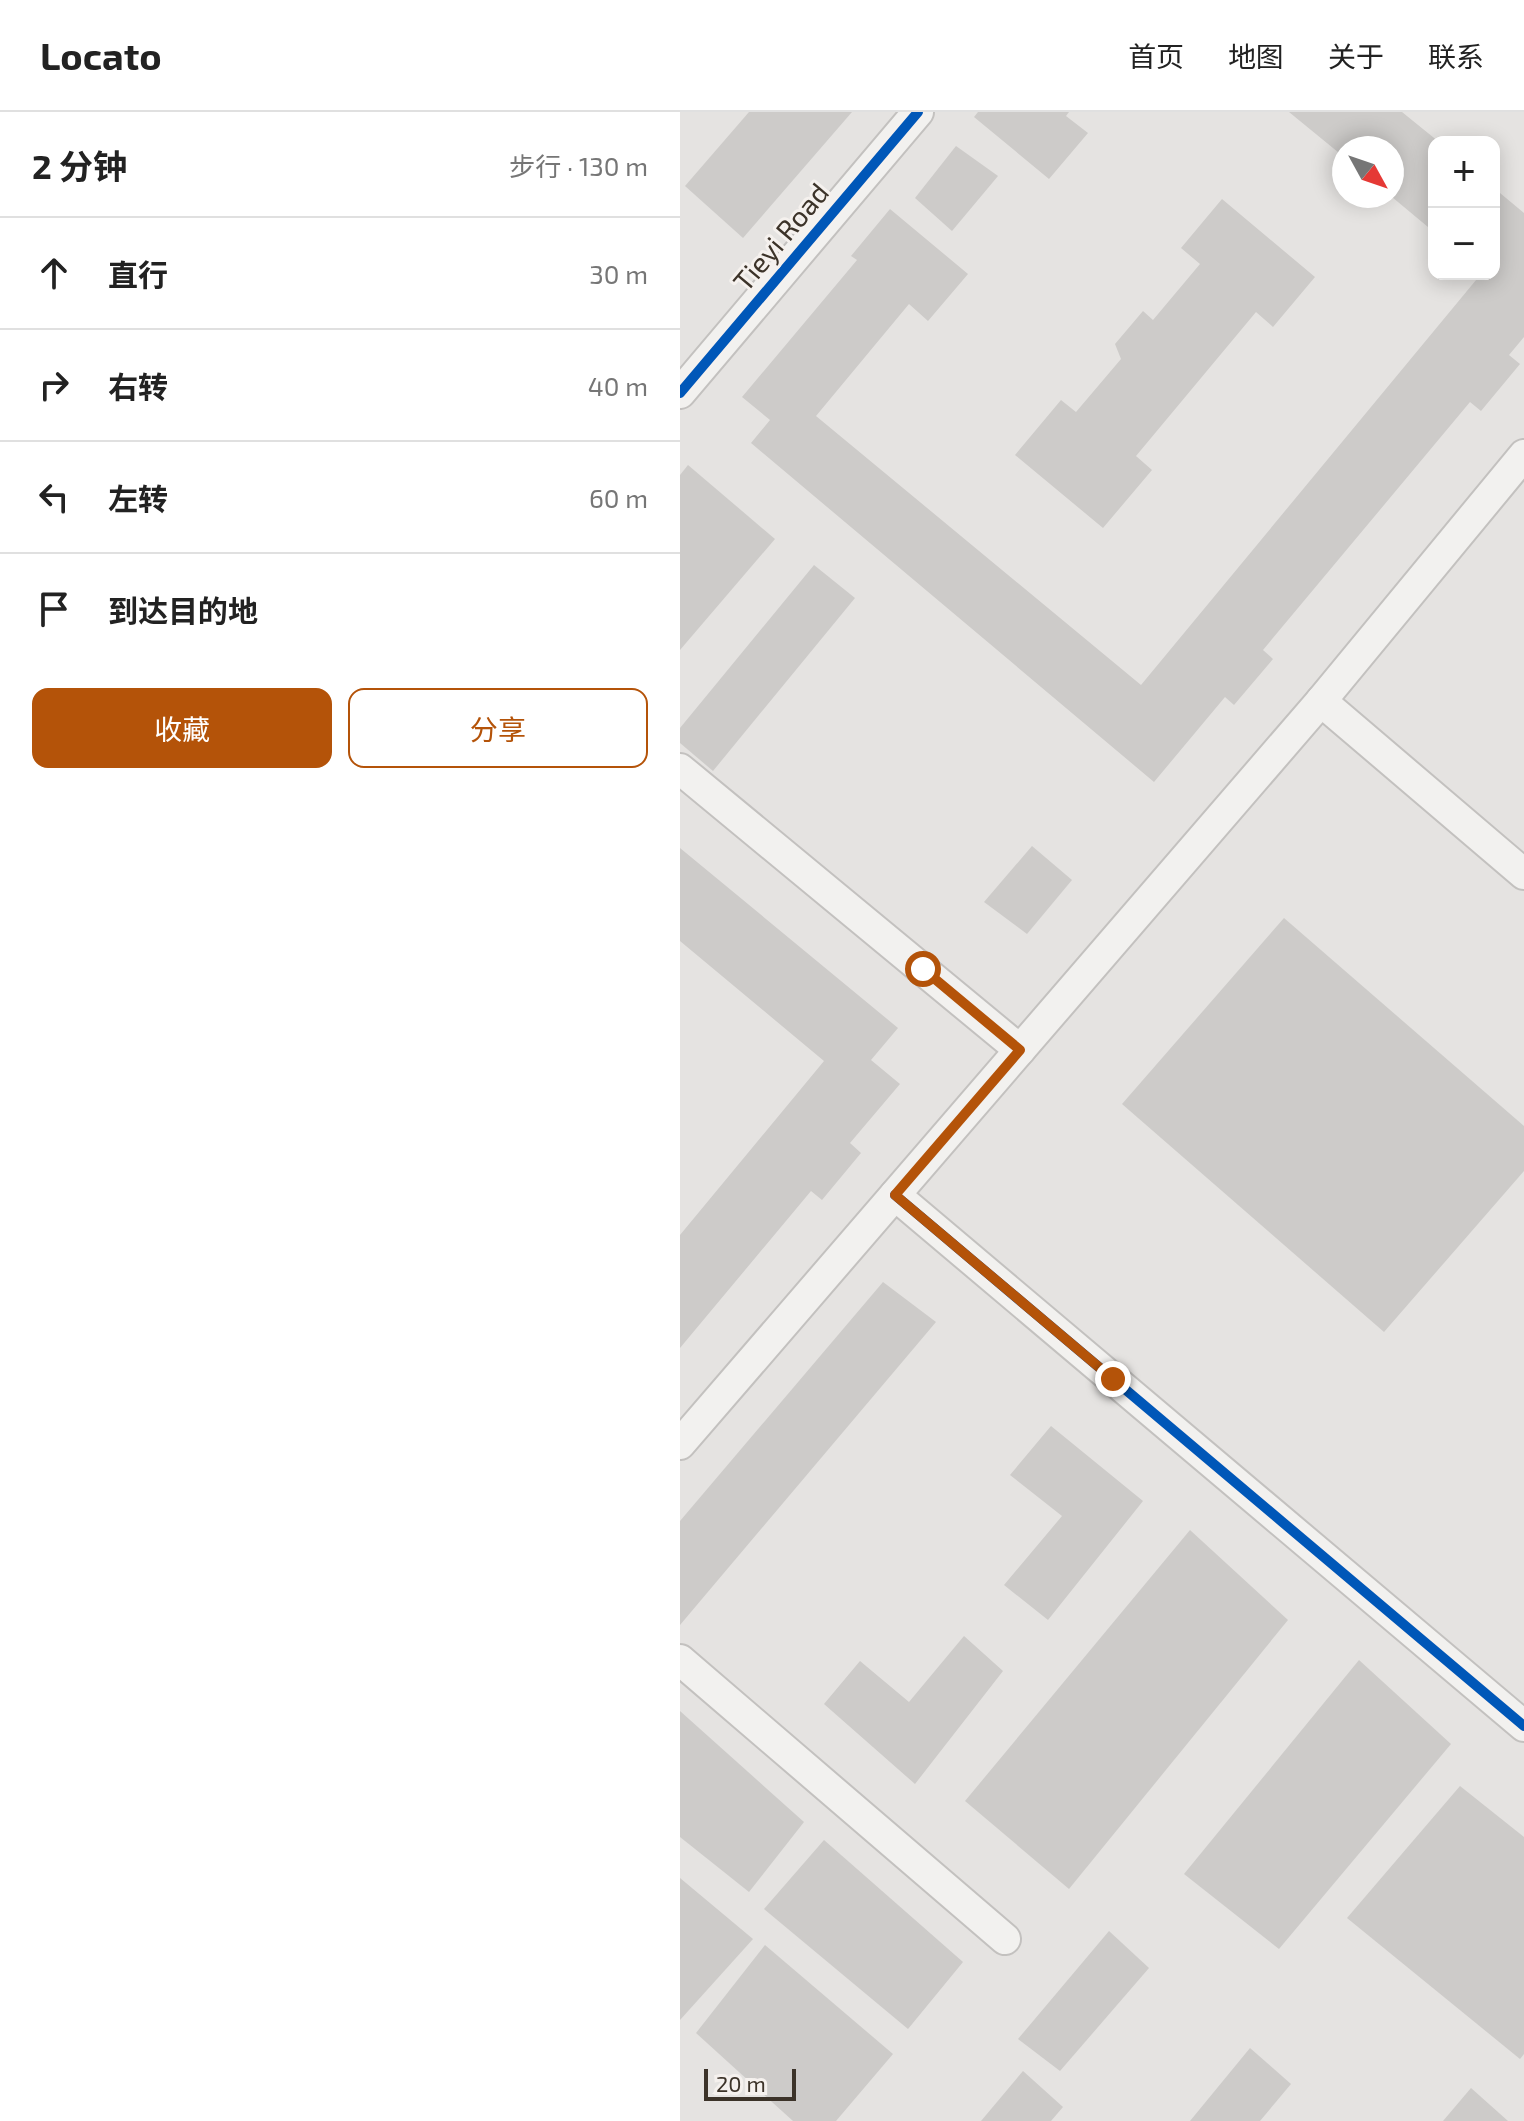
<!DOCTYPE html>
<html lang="zh">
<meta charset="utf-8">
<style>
body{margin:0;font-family:"Exo 2","Noto Sans SC",sans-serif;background:#f6f6f6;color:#222}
.controls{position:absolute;right:24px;top:24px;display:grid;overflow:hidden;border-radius:16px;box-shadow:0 4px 20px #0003}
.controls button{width:72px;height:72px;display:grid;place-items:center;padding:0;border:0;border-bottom:2px solid #e0e0e0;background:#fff;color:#222;font:40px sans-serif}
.compass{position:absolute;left:652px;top:24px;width:72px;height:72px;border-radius:50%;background:#fff;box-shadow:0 4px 20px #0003;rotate:130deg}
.scale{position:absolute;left:24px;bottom:20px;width:92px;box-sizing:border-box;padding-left:8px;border:4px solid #3c3329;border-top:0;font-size:22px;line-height:28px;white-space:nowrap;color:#3c3329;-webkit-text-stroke:6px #f5f1ee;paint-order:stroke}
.stop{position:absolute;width:24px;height:24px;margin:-18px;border:6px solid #b45309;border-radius:50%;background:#fff}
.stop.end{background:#b45309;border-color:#fff;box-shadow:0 2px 8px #0008}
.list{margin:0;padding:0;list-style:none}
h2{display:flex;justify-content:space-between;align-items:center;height:104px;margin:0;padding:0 32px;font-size:34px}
h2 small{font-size:26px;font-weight:400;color:#767676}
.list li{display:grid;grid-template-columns:52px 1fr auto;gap:24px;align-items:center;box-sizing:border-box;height:112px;padding:0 32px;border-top:2px solid #e0e0e0}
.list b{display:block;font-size:30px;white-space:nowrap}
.list em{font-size:26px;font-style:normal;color:#767676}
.actions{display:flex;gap:16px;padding:24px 32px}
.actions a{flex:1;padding:18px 0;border:2px solid #b45309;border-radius:16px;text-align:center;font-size:28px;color:#b45309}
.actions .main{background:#b45309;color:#fff}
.icon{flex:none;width:44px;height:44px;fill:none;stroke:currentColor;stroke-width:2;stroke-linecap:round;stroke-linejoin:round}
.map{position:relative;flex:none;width:844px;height:2009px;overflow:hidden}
header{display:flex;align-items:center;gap:48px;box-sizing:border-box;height:112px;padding:0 40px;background:#fff;border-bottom:2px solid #e0e0e0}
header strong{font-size:38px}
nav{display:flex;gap:44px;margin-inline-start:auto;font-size:28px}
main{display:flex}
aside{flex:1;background:#fff}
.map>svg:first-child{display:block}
.building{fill:#cdcbc9}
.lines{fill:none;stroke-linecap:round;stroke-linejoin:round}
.minor-casing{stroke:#c3c1bf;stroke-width:34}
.minor{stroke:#f2f1ef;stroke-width:30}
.cycleway-casing{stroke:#f5f1ee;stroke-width:15}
.cycleway{stroke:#0057b8;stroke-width:10}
.route{stroke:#b45309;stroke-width:10}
.labels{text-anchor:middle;stroke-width:6;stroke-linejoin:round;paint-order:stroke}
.street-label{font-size:28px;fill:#3c3329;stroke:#f5f1ee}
</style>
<header>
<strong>Locato</strong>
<nav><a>首页</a><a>地图</a><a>关于</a><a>联系</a></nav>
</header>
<main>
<aside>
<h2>2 分钟<small>步行 · 130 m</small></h2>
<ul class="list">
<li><svg class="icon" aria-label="ahead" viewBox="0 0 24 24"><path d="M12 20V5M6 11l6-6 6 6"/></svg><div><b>直行</b></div><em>30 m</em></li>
<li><svg class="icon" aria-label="right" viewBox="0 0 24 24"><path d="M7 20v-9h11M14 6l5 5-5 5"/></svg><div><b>右转</b></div><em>40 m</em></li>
<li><svg class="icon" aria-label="left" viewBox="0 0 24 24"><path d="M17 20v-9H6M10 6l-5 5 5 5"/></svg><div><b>左转</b></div><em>60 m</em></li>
<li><svg class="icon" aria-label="arrive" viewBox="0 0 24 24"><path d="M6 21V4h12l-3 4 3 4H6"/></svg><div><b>到达目的地</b></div></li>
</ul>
<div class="actions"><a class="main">收藏</a><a>分享</a></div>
</aside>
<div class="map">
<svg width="844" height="2009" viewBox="0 0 844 2009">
<rect width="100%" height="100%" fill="#e5e3e1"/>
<g class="building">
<polygon points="69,0 172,0 63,126 5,74"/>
<polygon points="298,0 389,0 386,4 408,21 369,67 294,5"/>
<polygon points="609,0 722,0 759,30 754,30 754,120 712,85 712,36 664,36 664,45"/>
<polygon points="276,34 318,64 272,119 235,86"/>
<polygon points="814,76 844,101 844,225 829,243 840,252 801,299 790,290 583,538 593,547 554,593 545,585 474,670 71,331 90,308 62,285 177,148 171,144 210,97 288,162 248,209 229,192 136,304 461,573 801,162 814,162"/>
<polygon points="542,87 635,165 593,215 576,200 456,344 472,358 423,416 335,343 381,288 396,300 441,247 435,232 463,199 473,208 520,152 501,136"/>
<polygon points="8,353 95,427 0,538 0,363"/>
<polygon points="134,453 175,486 33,659 0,631 0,616"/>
<polygon points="352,734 392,768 347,822 304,790"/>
<polygon points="0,736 218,916 191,948 220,972 170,1031 181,1041 142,1088 131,1079 0,1236 0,1123 144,949 0,829"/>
<polygon points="604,806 844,1014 844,1059 704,1220 442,992"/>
<polygon points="203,1170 256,1210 0,1513 0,1409"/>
<polygon points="371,1314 463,1389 368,1508 324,1473 382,1404 330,1363"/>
<polygon points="510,1418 608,1508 389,1777 285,1689"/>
<polygon points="284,1524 323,1559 235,1672 144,1592 180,1549 229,1590"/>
<polygon points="679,1548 771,1632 599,1837 504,1762"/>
<polygon points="0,1599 124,1710 69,1780 0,1725"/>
<polygon points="780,1674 844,1725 844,1942 840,1947 667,1806"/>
<polygon points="144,1728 283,1850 228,1917 84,1797"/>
<polygon points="0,1766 73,1827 0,1908"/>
<polygon points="429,1819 469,1856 380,1959 338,1927"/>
<polygon points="85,1833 213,1942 156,2009 113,2009 16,1921"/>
<polygon points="570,1936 611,1972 580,2009 510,2009"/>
<polygon points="343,1959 383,1995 371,2009 301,2009"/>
<polygon points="791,1976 828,2009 763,2009"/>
</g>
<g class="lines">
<defs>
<g id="minor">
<polyline points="0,281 238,0"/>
<polyline points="641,589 844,762"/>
<polyline points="0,657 340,938"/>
<polyline points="215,1083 844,1614"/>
<polyline points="0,1332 641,589 844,343"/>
<polyline points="0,1548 325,1827"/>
</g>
</defs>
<use href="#minor" class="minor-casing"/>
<use href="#minor" class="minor"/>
<defs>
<g id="cycleway">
<polyline points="0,281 238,0"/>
<polyline points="215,1083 844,1614"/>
</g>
</defs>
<use href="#cycleway" class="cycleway-casing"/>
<use href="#cycleway" class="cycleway"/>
</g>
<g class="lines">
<polyline class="route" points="243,857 340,938 215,1083 433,1267"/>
</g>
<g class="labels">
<g class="street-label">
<text transform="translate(101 125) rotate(-50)" y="10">Tieyi Road</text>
</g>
</g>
</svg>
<div class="controls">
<button>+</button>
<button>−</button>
</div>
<svg class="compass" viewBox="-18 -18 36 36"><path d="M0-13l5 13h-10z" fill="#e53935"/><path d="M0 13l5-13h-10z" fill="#767676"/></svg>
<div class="scale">20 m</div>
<div class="stop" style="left:243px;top:857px"></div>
<div class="stop end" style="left:433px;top:1267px"></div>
</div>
</main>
